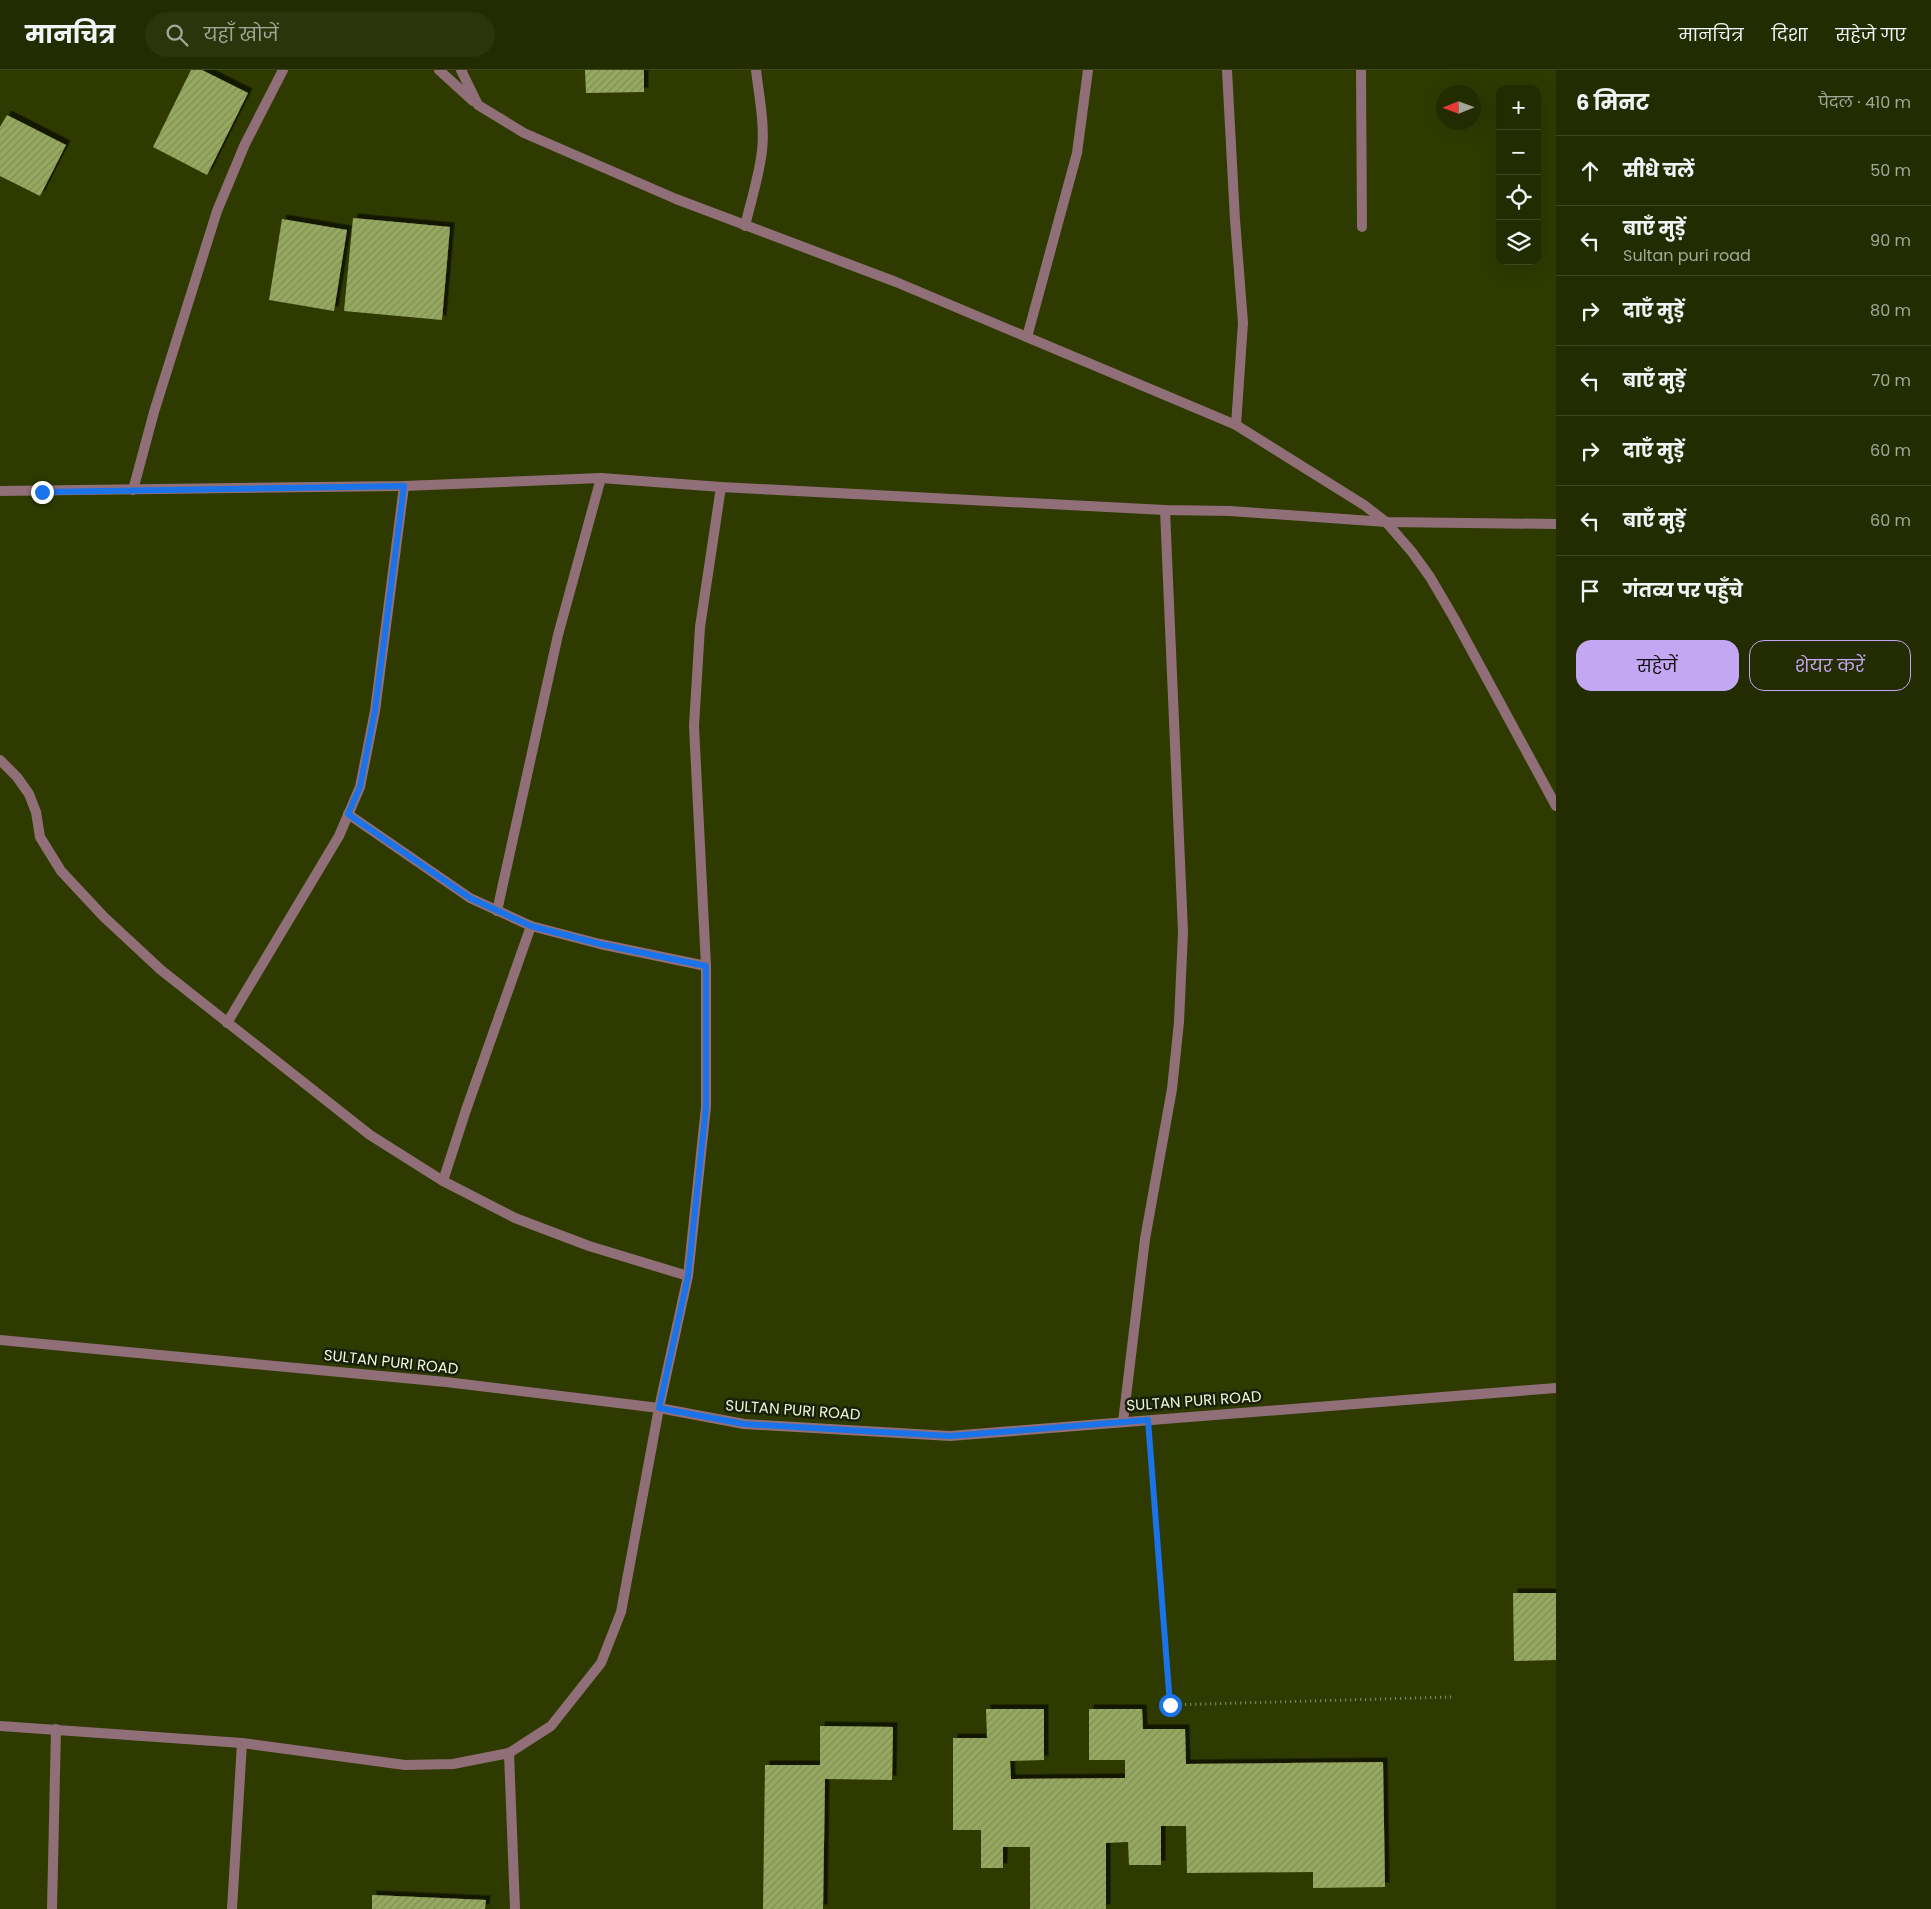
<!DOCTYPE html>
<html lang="hi">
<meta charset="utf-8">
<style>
body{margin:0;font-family:Poppins,"Noto Sans Devanagari",sans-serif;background:#2b340a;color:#f1f3f6}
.controls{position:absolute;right:15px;top:15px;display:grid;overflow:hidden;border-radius:10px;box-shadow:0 5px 20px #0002}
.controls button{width:45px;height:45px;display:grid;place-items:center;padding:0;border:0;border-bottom:1px solid #404822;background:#232c00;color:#f1f3f6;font:25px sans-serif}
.compass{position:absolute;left:1436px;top:15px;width:45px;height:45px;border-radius:50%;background:#232c00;box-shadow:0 5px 20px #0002;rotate:269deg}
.stop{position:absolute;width:15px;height:15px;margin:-11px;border:4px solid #1a73e8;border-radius:50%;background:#fff}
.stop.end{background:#1a73e8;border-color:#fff;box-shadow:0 1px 5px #0008}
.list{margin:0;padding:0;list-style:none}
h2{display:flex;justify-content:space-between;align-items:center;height:65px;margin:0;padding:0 20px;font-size:21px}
h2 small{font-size:16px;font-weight:400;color:#a3a799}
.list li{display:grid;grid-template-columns:32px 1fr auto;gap:15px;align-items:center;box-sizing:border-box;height:70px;padding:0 20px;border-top:1px solid #404822}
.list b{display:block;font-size:19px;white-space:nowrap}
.list p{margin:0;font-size:16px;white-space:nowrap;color:#a3a799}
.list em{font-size:16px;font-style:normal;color:#a3a799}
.actions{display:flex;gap:10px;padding:15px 20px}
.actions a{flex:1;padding:11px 0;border:1px solid #c3a7f2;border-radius:15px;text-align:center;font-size:18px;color:#c3a7f2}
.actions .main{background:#c3a7f2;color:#111}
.icon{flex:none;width:28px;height:28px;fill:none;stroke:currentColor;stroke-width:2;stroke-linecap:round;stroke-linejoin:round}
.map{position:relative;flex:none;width:1556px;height:1839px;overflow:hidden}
header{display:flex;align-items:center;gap:30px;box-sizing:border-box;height:70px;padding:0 25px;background:#232c00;border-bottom:1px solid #404822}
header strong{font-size:24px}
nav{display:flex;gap:28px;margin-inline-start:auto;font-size:18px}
.search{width:350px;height:45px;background:#2b340a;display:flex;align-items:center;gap:12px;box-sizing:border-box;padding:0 18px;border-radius:28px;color:#a3a799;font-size:19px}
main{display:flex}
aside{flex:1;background:#232c00}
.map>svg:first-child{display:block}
.building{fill:url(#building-hatch);filter:url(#shadow)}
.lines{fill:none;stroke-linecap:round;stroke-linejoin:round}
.path{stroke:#899467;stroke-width:3;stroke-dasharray:1 4;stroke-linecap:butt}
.minor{stroke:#916f78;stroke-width:10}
.route{stroke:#1a73e8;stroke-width:6}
.labels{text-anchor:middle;stroke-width:5;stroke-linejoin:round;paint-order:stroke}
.street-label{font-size:15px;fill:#f0f9db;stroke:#191f08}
</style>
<header>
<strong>मानचित्र</strong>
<div class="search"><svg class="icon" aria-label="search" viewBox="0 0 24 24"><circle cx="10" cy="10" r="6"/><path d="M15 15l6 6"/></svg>यहाँ खोजें</div>
<nav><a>मानचित्र</a><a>दिशा</a><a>सहेजे गए</a></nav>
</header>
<main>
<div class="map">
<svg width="1556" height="1839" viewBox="0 0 1556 1839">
<defs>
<pattern id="building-hatch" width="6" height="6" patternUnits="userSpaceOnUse" patternTransform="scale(1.25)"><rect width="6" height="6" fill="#97a960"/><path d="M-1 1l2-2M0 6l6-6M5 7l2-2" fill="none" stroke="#7f8d57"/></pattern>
<filter id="shadow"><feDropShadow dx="4.5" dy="-4.5" stdDeviation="0" flood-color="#0009"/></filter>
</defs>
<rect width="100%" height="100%" fill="#2f3a00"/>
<g class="building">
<polygon points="191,0 202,0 248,23 207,105 153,77"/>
<polygon points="585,0 644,0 644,22 586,23"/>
<polygon points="7,45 66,75 40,126 0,106 0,57"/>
<polygon points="353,148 450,157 442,250 344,241"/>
<polygon points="282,149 347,160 334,241 269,230"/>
<polygon points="1513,1523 1556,1523 1556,1590 1514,1591"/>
<polygon points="986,1639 1044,1639 1044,1690 1010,1691 1011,1709 1125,1708 1125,1690 1089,1690 1089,1639 1142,1639 1143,1659 1185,1659 1186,1694 1383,1692 1385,1817 1313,1818 1313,1802 1187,1803 1186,1756 1161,1756 1161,1795 1129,1795 1128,1772 1106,1773 1106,1839 1030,1839 1030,1777 1003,1777 1003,1798 981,1798 981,1760 953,1760 953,1668 987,1668"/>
<polygon points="820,1656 893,1657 892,1710 825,1709 823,1839 763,1839 765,1695 820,1695"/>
<polygon points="372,1825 486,1830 485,1839 372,1839"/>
</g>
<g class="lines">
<polyline class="path" points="1150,1376 1170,1635 1452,1627"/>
<g class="minor">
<polyline points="439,0 473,31"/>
<polyline points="461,0 478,35 524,63 676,129 896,212 1236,355 1364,435 1386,452 1412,482 1430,507 1454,548 1556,736"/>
<polyline points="1227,0 1235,150 1243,253 1236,355"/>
<polyline points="1361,0 1362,157"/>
<path d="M745,156C751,131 759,106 762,81C765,54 759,26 756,0"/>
<polyline points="1027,267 1077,83 1088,0"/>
<polyline points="133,420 154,342 217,141 245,74 283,0"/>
<polyline points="0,421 404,416 601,408 721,417 1165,440 1230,441 1386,452 1556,454"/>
<polyline points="0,690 17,707 29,724 36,742 40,767 61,801 104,847 161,900 370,1065 443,1111 515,1148 589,1176 688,1206"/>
<polyline points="348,744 470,828 531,856 600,874 706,896"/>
<polyline points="497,841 558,565 601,408"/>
<polyline points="227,953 339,766 360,717 375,641 404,416"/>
<polyline points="443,1111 466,1040 531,856"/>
<polyline points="0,1270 446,1312 659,1338 744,1354 950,1366 1556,1318"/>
<polyline points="1123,1352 1145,1169 1172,1019 1179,952 1183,862 1165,440"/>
<polyline points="0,1656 242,1673 405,1695 453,1694 509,1683 551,1656 601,1593 621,1542 659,1338 688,1206 706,1037 706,896 694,656 700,557 721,417"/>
<polyline points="509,1683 515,1839"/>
<polyline points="52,1839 56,1659"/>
<polyline points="232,1839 242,1673"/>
</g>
</g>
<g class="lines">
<polyline class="route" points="42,422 404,416 375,640 360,717 348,744 470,828 531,856 600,874 706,896 706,1037 688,1206 659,1338 744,1354 950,1366 1148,1350 1170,1635"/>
</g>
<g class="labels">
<g class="street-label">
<text transform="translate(391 1292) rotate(6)" y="5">SULTAN PURI ROAD</text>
<text transform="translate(1194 1331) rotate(-4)" y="5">SULTAN PURI ROAD</text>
<text transform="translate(793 1340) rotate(4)" y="5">SULTAN PURI ROAD</text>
</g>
</g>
</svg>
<div class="controls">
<button>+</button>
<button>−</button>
<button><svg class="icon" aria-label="locate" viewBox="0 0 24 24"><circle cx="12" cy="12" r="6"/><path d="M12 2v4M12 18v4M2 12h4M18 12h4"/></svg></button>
<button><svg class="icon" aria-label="layers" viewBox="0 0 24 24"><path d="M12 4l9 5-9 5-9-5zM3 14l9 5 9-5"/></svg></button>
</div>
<svg class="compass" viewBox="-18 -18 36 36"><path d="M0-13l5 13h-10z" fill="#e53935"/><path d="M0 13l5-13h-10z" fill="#a3a799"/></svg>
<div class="stop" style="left:1170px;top:1635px"></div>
<div class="stop end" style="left:42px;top:422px"></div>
</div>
<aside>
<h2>6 मिनट<small>पैदल · 410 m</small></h2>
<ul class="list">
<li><svg class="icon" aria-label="ahead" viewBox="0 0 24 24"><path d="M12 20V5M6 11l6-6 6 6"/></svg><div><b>सीधे चलें</b></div><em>50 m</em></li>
<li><svg class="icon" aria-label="left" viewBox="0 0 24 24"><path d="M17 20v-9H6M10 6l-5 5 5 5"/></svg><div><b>बाएँ मुड़ें</b><p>Sultan puri road</p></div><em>90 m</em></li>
<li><svg class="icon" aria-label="right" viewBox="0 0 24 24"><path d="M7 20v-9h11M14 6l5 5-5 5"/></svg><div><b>दाएँ मुड़ें</b></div><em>80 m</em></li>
<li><svg class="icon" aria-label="left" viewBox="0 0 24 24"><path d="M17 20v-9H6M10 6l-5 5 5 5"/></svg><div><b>बाएँ मुड़ें</b></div><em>70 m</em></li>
<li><svg class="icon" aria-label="right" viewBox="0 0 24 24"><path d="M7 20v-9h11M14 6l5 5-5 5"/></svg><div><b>दाएँ मुड़ें</b></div><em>60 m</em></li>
<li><svg class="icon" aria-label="left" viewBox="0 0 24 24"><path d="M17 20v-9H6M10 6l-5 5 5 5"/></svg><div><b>बाएँ मुड़ें</b></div><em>60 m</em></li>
<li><svg class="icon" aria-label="arrive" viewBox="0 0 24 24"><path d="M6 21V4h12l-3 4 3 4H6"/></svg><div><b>गंतव्य पर पहुँचे</b></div></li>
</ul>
<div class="actions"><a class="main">सहेजें</a><a>शेयर करें</a></div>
</aside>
</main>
